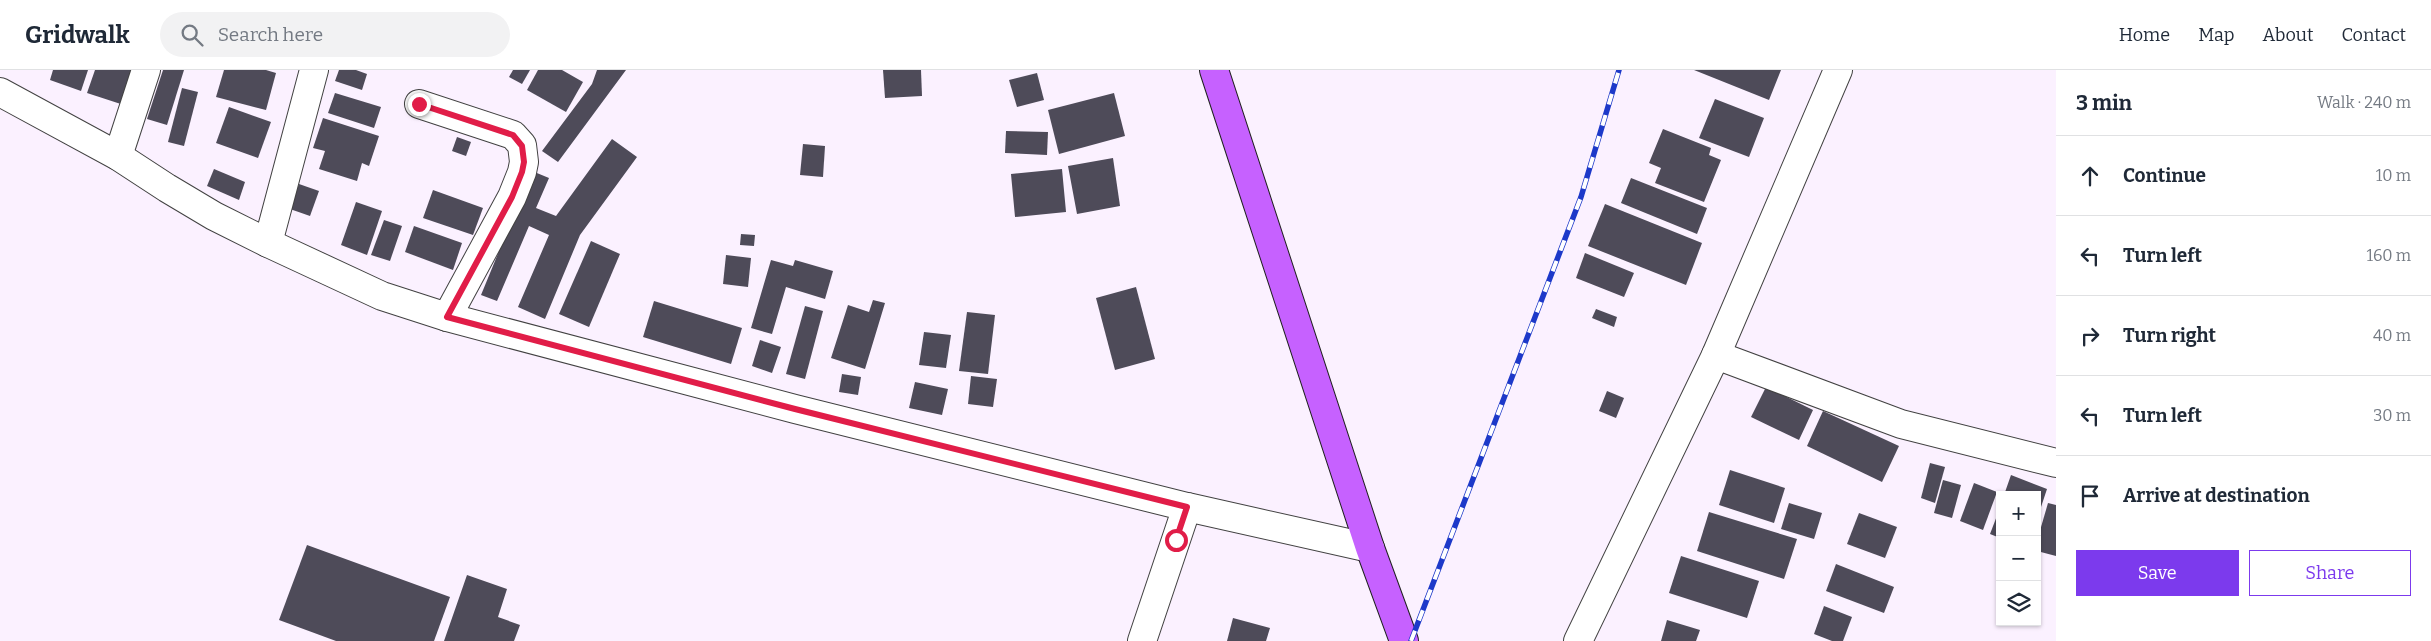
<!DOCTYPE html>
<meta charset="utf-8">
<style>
body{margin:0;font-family:Bitter,serif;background:#f2f2f3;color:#1f2937}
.controls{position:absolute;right:15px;bottom:15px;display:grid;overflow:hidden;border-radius:0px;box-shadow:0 1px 4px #0004}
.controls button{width:45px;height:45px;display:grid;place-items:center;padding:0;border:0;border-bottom:1px solid #e0e1e3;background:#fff;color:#1f2937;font:25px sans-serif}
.stop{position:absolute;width:15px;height:15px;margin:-11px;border:4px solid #e11d48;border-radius:50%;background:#fff}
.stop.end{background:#e11d48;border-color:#fff;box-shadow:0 1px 5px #0008}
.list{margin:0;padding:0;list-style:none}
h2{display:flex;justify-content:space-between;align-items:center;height:65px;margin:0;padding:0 20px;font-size:21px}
h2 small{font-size:16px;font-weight:400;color:#747a83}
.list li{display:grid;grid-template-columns:32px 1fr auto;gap:15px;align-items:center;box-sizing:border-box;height:80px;padding:0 20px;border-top:1px solid #e0e1e3}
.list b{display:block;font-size:19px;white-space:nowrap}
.list em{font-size:16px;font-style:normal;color:#747a83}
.actions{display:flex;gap:10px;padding:15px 20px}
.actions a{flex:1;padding:11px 0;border:1px solid #7c3aed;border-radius:0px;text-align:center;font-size:18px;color:#7c3aed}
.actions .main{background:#7c3aed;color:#fff}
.icon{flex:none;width:28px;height:28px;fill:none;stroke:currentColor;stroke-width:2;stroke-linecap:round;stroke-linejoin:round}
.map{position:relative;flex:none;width:2056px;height:571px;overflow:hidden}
header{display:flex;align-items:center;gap:30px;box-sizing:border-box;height:70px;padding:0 25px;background:#fff;border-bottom:1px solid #e0e1e3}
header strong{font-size:24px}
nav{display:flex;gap:28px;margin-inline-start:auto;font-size:18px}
.search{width:350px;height:45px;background:#f2f2f3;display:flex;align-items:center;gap:12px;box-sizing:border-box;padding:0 18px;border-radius:28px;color:#747a83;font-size:19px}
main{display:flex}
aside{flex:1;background:#fff}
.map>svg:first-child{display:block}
.building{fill:#4e4b59}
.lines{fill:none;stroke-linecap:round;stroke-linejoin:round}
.minor-casing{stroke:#424242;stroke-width:30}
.major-casing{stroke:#202020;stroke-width:30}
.minor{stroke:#fff;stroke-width:28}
.major{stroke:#c661ff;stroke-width:28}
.rail-casing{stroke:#1d39c9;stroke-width:5.5}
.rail{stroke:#fff;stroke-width:4;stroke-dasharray:11;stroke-linecap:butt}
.route{stroke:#e11d48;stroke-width:6}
</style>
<header>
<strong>Gridwalk</strong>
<div class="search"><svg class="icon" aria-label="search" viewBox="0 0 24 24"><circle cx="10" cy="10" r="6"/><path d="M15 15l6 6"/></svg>Search here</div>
<nav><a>Home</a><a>Map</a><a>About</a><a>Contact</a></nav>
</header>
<main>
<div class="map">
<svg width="2056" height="571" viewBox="0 0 2056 571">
<rect width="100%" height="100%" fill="#fbf1ff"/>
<g class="building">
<polygon points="53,0 88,0 81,21 50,10"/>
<polygon points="95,0 142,0 130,37 87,23"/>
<polygon points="163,0 184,0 167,55 147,49"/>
<polygon points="224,0 266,0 276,3 266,40 216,27"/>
<polygon points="339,0 356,0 367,4 362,20 335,11"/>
<polygon points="513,0 530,0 522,14 509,7"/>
<polygon points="538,0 562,0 583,12 566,42 527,20"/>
<polygon points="597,0 626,0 558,92 542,81 592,14"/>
<polygon points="883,0 921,0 922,26 885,28"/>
<polygon points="1694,0 1781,0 1769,30"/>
<polygon points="1037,3 1044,30 1017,37 1009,10"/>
<polygon points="182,18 198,22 184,76 168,72"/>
<polygon points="335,23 381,37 374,58 328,43"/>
<polygon points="1114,23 1125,66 1059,84 1048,40"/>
<polygon points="1715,29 1764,48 1749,87 1699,68"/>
<polygon points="229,37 271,52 258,88 216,73"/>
<polygon points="323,48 379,66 369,96 362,93 357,111 319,99 325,81 313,78"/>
<polygon points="1663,59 1711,78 1709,85 1721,90 1704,132 1655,113 1661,98 1649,93"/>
<polygon points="1006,61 1048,62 1047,85 1005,83"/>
<polygon points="457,67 471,72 466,86 452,81"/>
<polygon points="612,69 637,87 580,165 545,249 518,237 549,165 529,156 497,231 481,225 532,101 549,108 536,138 556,146"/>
<polygon points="803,74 825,76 823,107 800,105"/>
<polygon points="1113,88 1120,136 1077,144 1068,96"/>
<polygon points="214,99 245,112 239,130 207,116"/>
<polygon points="1062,99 1066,142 1015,147 1011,104"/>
<polygon points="1631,108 1707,138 1697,164 1621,133"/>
<polygon points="299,114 319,121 310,146 290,139"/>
<polygon points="433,120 483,138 473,165 423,148"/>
<polygon points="356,132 382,141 367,185 341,175"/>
<polygon points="1605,134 1702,173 1686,215 1588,176"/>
<polygon points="384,150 402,156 390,191 371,185"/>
<polygon points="414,156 462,173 453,200 405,182"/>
<polygon points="741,164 755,165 754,176 740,175"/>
<polygon points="591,171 620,184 589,257 559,244"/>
<polygon points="1585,183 1634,203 1624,227 1576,208"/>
<polygon points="726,185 751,188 748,217 723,214"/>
<polygon points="771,190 793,196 795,190 833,201 825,229 786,217 772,264 751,258"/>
<polygon points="1136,217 1155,289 1115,300 1096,228"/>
<polygon points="873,230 885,233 865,299 831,288 848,235 869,242"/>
<polygon points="654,231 742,258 731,294 643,267"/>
<polygon points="805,236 823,241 805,309 786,304"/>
<polygon points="1596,239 1617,247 1614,257 1592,248"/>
<polygon points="967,242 995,245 988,304 959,301"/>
<polygon points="924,262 951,265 946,298 919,295"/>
<polygon points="760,270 781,277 772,303 752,296"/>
<polygon points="842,304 861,307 858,325 839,322"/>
<polygon points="971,306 997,309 993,337 968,334"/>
<polygon points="915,312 948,319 942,345 909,338"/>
<polygon points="1766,317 1813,340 1799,370 1751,347"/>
<polygon points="1607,321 1624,328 1616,348 1599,341"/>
<polygon points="1823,341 1899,376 1882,412 1807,376"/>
<polygon points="1930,393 1945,397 1935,433 1921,428"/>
<polygon points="1730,400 1785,418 1774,453 1719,435"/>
<polygon points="2011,405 2047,419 2038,446 2037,425 2004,425"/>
<polygon points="1943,410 1961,415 1952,448 1934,443"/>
<polygon points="1974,413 1997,422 1983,460 1960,451"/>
<polygon points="1789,433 1822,443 1814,469 1781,459"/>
<polygon points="2048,433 2056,435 2056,486 2037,481 2037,471"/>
<polygon points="2000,438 2000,468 1990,464"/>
<polygon points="1709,442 1797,469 1784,509 1697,481"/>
<polygon points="1859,443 1897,457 1885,488 1847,474"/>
<polygon points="307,475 450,527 434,571 336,571 279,550"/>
<polygon points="1681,486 1759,511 1747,548 1669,523"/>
<polygon points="1836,494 1894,517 1884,543 1826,521"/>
<polygon points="467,505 507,519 498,547 520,555 514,571 444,571"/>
<polygon points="1824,536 1852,547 1843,571 1832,571 1814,564"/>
<polygon points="1233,548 1270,558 1266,571 1227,571"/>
<polygon points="1667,550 1700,560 1696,571 1661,571"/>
</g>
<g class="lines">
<defs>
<g id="minor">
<polyline points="0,22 118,86 167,118 214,146 268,173 382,226 447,247 795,339 1187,437 1370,478"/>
<polyline points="419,34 513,65 522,75 524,92 522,102 512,127 447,247"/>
<polyline points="118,86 146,0"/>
<polyline points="268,173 314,0"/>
<polyline points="1716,285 1901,354 2056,393"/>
<polyline points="1142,571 1187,437"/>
<polyline points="1578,571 1716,285 1838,0"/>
</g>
<polyline id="major" points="1214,0 1370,478 1404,571"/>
</defs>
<use href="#minor" class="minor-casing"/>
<use href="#major" class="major-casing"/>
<use href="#minor" class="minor"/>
<use href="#major" class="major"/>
<defs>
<polyline id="rail" points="1411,571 1581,127 1619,0"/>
</defs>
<use href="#rail" class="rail-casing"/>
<use href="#rail" class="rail"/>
</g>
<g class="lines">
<polyline class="route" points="419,34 513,65 522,76 524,92 522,102 512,127 447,247 795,339 1187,437 1176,470"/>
</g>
</svg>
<div class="controls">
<button>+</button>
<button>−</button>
<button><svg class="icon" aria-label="layers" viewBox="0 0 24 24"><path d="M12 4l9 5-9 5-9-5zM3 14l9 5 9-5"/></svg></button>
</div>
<div class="stop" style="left:1176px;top:470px"></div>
<div class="stop end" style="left:419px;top:34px"></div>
</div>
<aside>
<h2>3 min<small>Walk · 240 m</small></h2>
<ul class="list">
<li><svg class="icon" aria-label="ahead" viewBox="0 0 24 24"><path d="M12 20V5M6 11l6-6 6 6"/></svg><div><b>Continue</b></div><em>10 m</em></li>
<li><svg class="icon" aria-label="left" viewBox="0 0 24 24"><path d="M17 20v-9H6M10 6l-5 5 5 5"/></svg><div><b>Turn left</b></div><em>160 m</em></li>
<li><svg class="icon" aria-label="right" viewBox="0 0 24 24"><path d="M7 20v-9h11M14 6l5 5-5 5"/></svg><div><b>Turn right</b></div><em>40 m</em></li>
<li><svg class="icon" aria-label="left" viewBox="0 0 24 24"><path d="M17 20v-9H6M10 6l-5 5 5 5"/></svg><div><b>Turn left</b></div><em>30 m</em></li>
<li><svg class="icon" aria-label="arrive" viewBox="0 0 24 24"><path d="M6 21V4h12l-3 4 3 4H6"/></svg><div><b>Arrive at destination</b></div></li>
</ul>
<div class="actions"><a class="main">Save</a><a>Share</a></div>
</aside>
</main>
